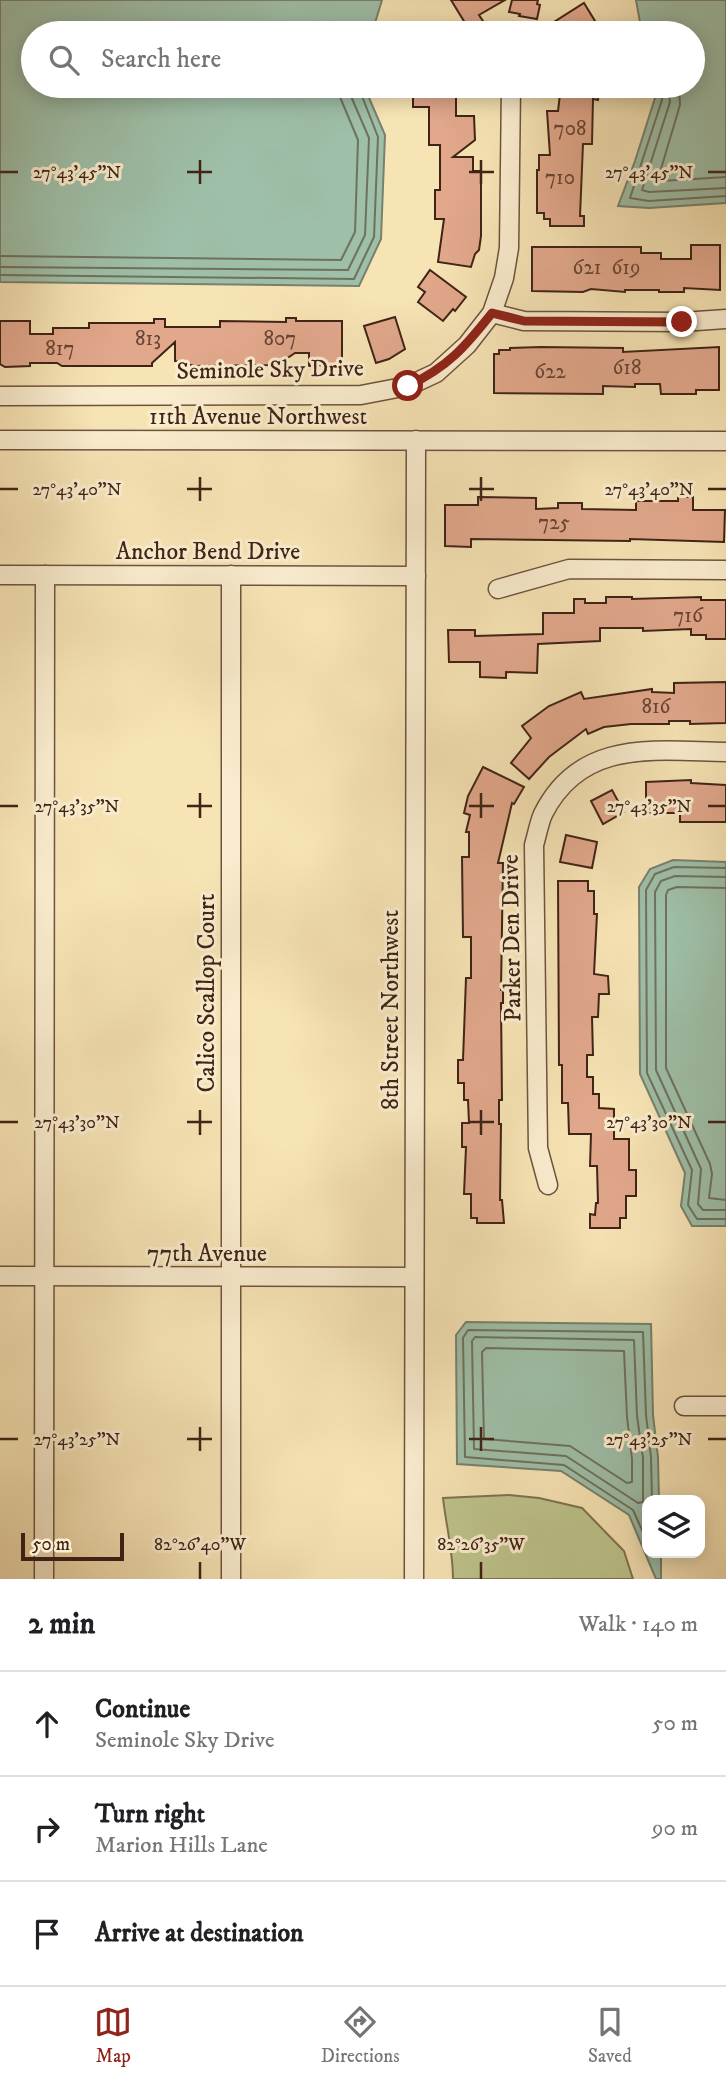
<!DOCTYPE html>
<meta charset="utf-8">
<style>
body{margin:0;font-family:"IM FELL DW Pica",serif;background:#f6f6f6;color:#202124}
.controls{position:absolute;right:21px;bottom:21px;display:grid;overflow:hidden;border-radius:14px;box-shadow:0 4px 18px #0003}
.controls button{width:63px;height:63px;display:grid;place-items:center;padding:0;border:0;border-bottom:2px solid #e0e0e0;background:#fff;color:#202124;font:35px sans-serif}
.scale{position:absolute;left:21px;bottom:18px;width:103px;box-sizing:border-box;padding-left:7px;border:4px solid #402316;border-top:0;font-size:19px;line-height:24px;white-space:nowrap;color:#402316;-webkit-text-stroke:5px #faedcf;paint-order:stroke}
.stop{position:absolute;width:21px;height:21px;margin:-16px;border:5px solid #8f2418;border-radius:50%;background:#fff}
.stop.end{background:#8f2418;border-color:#fff;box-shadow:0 2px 7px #0008}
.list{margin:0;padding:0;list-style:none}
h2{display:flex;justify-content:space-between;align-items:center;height:91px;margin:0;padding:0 28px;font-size:30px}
h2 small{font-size:23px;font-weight:400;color:#757577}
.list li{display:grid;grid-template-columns:46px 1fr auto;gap:21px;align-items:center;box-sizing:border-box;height:105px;padding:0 28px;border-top:2px solid #e0e0e0}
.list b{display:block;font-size:26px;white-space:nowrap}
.list p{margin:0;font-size:23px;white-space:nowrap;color:#757577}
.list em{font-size:23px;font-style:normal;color:#757577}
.icon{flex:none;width:38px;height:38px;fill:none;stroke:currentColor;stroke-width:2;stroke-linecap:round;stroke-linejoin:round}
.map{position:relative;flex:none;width:726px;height:1579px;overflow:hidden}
.search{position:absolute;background:#fff;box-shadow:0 4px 18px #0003;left:21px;right:21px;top:21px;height:77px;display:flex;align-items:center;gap:18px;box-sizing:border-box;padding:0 24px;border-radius:38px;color:#757577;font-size:26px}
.sheet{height:406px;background:#fff}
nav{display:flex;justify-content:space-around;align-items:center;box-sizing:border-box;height:98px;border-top:2px solid #e0e0e0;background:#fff;font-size:19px;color:#757577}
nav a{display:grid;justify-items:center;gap:4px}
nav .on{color:#8f2418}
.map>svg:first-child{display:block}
.green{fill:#bec48c;stroke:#7f7451;stroke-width:2}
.water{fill:#9ebfa8;stroke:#78816e;stroke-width:2}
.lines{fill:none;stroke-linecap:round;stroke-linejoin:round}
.shore{stroke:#6f715f;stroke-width:2}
.building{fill:#e2a88c;stroke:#402316;stroke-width:2}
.minor-casing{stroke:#6e533e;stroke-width:21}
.minor{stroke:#faedcf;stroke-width:18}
.route{stroke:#8f2418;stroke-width:9}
.ticks{fill:none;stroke:#402316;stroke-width:2.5}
.labels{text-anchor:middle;stroke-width:6;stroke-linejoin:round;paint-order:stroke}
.number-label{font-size:21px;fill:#684434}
.street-label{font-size:24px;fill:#402316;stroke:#faedcf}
.ticks-label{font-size:18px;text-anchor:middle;fill:#402316;stroke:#faedcf;stroke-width:6;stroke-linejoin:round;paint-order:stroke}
</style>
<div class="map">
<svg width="726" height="1579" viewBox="0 0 726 1579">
<rect width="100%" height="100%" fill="#f7e4b5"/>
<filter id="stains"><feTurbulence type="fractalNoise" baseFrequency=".00286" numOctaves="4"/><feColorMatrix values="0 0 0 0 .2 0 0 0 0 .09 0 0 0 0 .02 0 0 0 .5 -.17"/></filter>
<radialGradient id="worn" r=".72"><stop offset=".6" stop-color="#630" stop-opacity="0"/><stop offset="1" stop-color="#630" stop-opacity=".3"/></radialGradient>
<path class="green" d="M509,1495L539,1498L582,1508L624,1551L633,1579H453C453,1551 446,1525 443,1498Z"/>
<g class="water">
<polygon points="0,0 382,0 372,33 33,33 33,86 364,86 385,135 381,239 359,286 0,282"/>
<polygon points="636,0 726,0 726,203 649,208 618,206 635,161 655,98 652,86 693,86 693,33 642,33"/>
<polygon points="673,860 726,862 726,1226 692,1226 681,1206 685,1173 640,1074 639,887 650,869"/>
<polygon points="466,1322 651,1324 653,1415 658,1457 659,1500 647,1500 647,1553 661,1553 661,1579 656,1579 629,1515 561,1471 457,1464 456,1335"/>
</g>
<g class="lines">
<g class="shore">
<polyline points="660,86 662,100 630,198 649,201 726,196"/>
<polyline points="668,86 670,102 642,190 649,192 726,188"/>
<polyline points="679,86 680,105 658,179 661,181 726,177"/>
<polyline points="0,256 341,260 355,232 358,140 340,97 339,86"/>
<polyline points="0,267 348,270 365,235 369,138 350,94 349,86"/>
<polyline points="0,275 354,279 374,237 378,137 358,86"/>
<polyline points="726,868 674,867 655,874 646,890 647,1073 692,1170 688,1205 697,1219 726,1219"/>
<polyline points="726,877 675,876 661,881 655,892 656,1070 701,1169 698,1204 703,1210 726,1210"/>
<polyline points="726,888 677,887 668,890 666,895 666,1068 710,1164 712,1174 709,1198 726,1200"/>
<polygon points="475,1337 634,1340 637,1416 643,1458 643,1502 638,1503 566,1456 474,1449 472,1341"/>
<polygon points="486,1348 624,1351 627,1417 632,1459 632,1482 627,1483 570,1446 484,1439 482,1352"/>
<polyline points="647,1541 633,1510 564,1465 465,1457 463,1338 468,1330 643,1332 646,1415 651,1457 652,1500"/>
</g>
</g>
<g class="building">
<polygon points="451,0 505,0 479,15 483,21 470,31"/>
<polygon points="512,0 538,0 537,4 540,5 537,19 519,16 520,14 509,12"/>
<polygon points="584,3 595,21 590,24 596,33 557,33 571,25 554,22"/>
<polygon points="413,86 456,86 456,116 474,116 475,140 453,157 473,157 473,171 481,171 481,236 479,250 475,254 471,267 438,262 444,219 435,219 435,190 440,190 440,145 429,145 429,107 413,107"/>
<polygon points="561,86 599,86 598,100 593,99 592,144 583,144 580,216 584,216 584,226 550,226 550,219 544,219 544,213 537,213 537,170 539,170 539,155 550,155 547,111 558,111"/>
<polygon points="691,245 720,245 720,290 684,288 684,292 659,292 659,290 625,290 625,292 591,289 583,292 532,291 532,247 641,247 641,253 661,253 661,259 691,259"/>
<polygon points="430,270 466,297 455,311 453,309 443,321 418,302 425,292 418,287"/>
<polygon points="395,317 405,349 389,359 376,363 364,326"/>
<polygon points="286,318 296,318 296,321 342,321 342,364 309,366 309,353 295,353 283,361 283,365 195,366 175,361 175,342 152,363 152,366 62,366 57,363 30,363 30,366 5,367 0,364 0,321 30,321 30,334 53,334 53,328 89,328 89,323 154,323 154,319 165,319 165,327 220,327 220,321 286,322"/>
<polygon points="541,347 623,348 623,352 719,347 719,390 696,390 696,394 661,394 660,384 635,384 635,387 603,386 603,394 494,393 494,354 499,354 499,350 510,350 510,348"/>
<polygon points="478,497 536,498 536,509 558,508 558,503 582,503 582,509 636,510 636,501 678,501 678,497 693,497 693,510 725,510 724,542 630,539 630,541 471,539 471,547 445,546 445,505 478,505"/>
<polygon points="606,597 632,597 632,599 701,597 701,600 726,600 726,639 706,639 706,635 691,635 691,629 643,631 643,628 600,628 600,641 538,644 537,673 506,672 506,678 480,677 480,662 449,662 448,630 475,630 475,636 543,634 543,613 574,613 574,599 585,599 585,603 606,603"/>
<polygon points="726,682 726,723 690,724 690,721 669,721 669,724 631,724 604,727 588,734 586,729 549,757 529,779 511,763 531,738 522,726 549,706 581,692 584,699 652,689 652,692 674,693 674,683"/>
<polygon points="483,767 524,787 514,804 512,803 498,863 503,863 501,990 503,990 503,1003 501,1003 502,1100 499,1100 499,1124 501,1124 500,1200 502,1200 504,1223 477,1223 477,1218 471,1218 471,1194 464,1194 466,1147 462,1147 462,1123 469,1123 468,1100 464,1100 464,1083 458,1083 458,1060 463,1060 466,978 471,978 471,937 463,937 462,857 469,857 469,832 466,832 470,815 464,813 468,796"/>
<polygon points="691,780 691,783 726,785 726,822 680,822 680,813 646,813 646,782"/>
<polygon points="612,790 624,812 603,824 591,801"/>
<polygon points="566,835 597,842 592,868 560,862"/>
<polygon points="558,881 588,881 588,891 594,891 594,914 597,914 594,974 608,976 609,994 599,994 598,1017 592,1017 593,1055 587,1055 587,1077 593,1077 593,1094 599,1094 599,1108 614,1109 614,1139 629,1139 629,1170 636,1170 636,1196 626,1196 626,1218 620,1218 620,1228 590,1228 590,1214 595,1215 596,1203 598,1203 597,1166 590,1166 591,1134 569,1134 568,1103 562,1103 562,1065 559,1065"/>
</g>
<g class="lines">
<defs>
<g id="minor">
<polyline points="492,313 524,321 682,322 726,319"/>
<polyline points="0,396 361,395 408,386 436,373 467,345 492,313 504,278 509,248 511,86"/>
<polyline points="0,440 726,441"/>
<polyline points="0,575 416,576"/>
<polyline points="231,575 231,1579"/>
<polyline points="498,589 569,569 726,570"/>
<path d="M548,1185L538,1148L534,845C537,835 539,823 543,814C581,738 655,751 726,752"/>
<polyline points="0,1276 414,1277"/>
<polyline points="684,1406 726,1406"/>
<polyline points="44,1579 45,575"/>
<polyline points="414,1579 416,440"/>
</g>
</defs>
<use href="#minor" class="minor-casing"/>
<use href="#minor" class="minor"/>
</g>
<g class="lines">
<path class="route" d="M408,386C449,366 465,347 492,313L524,321L682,322"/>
</g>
<path class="ticks" d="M200,160V184M481,160V184M0,172H18M187,172H212M469,172H494M708,172H726M200,477V501M481,477V501M0,489H18M187,489H212M469,489H494M708,489H726M200,793V818M481,793V818M0,806H18M187,806H212M469,806H494M708,806H726M200,1110V1135M481,1110V1135M0,1122H18M187,1122H212M469,1122H494M708,1122H726M200,1427V1451M481,1427V1451M0,1439H18M187,1439H212M469,1439H494M708,1439H726M200,1562V1579M481,1562V1579"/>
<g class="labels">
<g class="number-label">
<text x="570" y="135">708</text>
<text x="560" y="184">710</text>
<text x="587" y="274">621</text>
<text x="626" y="274">619</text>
<text x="148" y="345">813</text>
<text x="280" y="345">807</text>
<text x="60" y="355">817</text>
<text x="627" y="374">618</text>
<text x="550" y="378">622</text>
<text x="554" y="529">725</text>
<text x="688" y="622">716</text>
<text x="656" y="713">816</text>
</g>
<g class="street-label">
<text transform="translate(270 369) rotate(-1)" y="8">Seminole Sky Drive</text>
<text x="258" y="424">11th Avenue Northwest</text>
<text x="208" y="559">Anchor Bend Drive</text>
<text transform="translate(511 938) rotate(-91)" y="8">Parker Den Drive</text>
<text transform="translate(206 993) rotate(-90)" y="8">Calico Scallop Court</text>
<text transform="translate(390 1010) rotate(-90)" y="8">8th Street Northwest</text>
<text x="207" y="1261">77th Avenue</text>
</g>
</g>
<g class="ticks-label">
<text x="77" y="178">27°43'45"N</text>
<text x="649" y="178">27°43'45"N</text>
<text x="77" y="495">27°43'40"N</text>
<text x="649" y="495">27°43'40"N</text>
<text x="77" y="812">27°43'35"N</text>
<text x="649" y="812">27°43'35"N</text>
<text x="77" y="1128">27°43'30"N</text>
<text x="649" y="1128">27°43'30"N</text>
<text x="77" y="1445">27°43'25"N</text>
<text x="649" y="1445">27°43'25"N</text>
<text x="200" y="1550">82°26'40"W</text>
<text x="481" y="1550">82°26'35"W</text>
</g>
<rect width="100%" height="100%" filter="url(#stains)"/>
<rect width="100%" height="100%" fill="url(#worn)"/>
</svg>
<div class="controls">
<button><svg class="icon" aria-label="layers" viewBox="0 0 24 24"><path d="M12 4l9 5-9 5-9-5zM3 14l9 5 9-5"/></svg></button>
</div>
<div class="scale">50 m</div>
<div class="stop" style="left:408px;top:386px"></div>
<div class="stop end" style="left:682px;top:322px"></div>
<div class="search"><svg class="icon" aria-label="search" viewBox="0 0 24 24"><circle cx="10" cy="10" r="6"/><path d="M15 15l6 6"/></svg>Search here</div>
</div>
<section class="sheet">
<h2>2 min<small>Walk · 140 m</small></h2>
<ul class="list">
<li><svg class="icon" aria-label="ahead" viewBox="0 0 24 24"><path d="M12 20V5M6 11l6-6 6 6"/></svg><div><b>Continue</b><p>Seminole Sky Drive</p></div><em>50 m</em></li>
<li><svg class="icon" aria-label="right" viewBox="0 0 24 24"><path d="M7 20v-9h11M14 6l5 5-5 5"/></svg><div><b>Turn right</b><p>Marion Hills Lane</p></div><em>90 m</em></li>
<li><svg class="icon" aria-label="arrive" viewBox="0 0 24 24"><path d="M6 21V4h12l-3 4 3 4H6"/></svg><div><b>Arrive at destination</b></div></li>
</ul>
</section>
<nav>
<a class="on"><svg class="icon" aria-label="map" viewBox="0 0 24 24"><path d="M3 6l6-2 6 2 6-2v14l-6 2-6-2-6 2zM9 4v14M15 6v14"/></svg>Map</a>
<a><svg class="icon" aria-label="directions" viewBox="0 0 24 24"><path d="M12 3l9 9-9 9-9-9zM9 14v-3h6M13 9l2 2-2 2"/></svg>Directions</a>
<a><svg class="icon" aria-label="saved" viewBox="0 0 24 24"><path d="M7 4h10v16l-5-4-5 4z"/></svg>Saved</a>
</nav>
